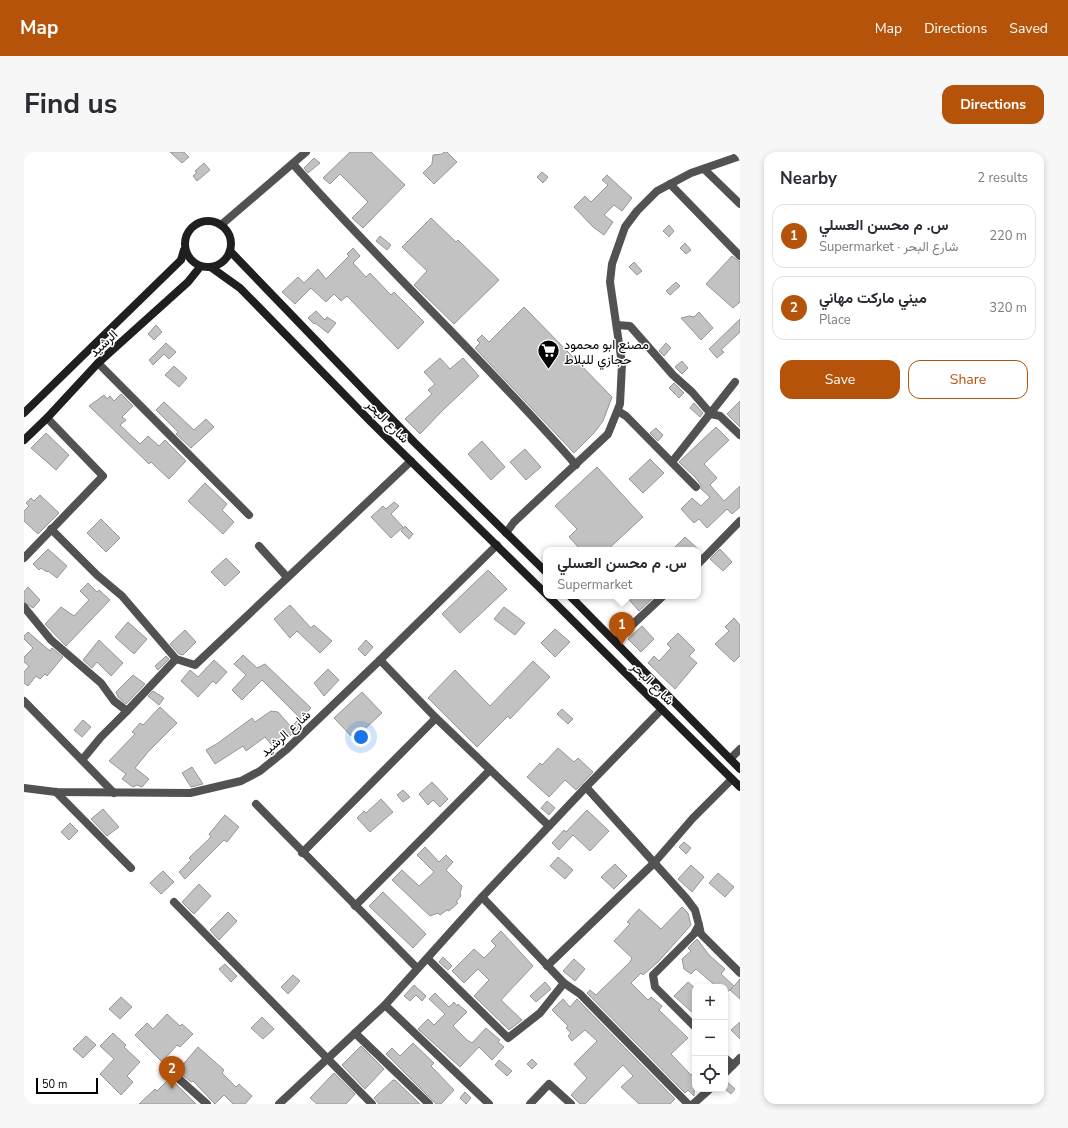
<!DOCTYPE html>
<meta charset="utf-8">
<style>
body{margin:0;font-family:"Nunito Sans",Vazirmatn,sans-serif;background:#f7f7f7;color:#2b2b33}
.controls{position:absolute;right:12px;bottom:12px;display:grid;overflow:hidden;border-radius:8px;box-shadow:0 2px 6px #0003}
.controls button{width:36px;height:36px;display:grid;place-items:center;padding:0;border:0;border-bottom:1px solid #e1e1e2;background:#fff;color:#2b2b33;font:20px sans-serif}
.scale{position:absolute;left:12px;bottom:10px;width:62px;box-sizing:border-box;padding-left:4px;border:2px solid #000;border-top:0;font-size:11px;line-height:14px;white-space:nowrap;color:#000;-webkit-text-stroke:3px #fff;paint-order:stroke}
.you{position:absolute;left:337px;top:585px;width:14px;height:14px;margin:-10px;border:3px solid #fff;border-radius:50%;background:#1a73e8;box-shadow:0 0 0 6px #1a73e833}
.badge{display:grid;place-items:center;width:26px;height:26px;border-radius:50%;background:#b45309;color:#fff;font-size:13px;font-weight:700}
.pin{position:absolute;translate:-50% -33px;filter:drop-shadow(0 1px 2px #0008)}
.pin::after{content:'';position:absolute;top:21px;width:14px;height:12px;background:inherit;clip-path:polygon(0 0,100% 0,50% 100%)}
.popup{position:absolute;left:519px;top:395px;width:158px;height:52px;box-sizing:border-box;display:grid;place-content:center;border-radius:8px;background:#fff;filter:drop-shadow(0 1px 3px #0005);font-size:13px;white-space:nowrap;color:#7c7c81}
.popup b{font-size:15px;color:#2b2b33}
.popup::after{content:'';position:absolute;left:50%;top:100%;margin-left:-8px;border:8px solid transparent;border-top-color:#fff}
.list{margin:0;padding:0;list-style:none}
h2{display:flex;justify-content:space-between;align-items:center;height:52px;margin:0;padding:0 16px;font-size:17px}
h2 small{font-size:13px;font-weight:400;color:#7c7c81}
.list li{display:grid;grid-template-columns:26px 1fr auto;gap:12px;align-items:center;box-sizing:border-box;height:64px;margin:0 8px 8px;padding:0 8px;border:1px solid #e1e1e2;border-radius:12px}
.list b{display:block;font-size:15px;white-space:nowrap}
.list p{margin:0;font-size:13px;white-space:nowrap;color:#7c7c81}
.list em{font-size:13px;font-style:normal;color:#7c7c81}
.actions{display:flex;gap:8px;padding:12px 16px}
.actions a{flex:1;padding:9px 0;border:1px solid #b45309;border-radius:12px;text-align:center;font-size:14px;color:#b45309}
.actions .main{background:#b45309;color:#fff}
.icon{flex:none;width:22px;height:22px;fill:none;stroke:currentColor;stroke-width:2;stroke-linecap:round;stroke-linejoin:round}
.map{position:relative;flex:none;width:716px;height:952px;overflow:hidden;border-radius:12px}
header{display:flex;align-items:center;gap:24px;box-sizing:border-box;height:56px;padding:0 20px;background:#b45309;color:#fff}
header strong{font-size:19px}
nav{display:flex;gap:22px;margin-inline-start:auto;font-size:14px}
.intro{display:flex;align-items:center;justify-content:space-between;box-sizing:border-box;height:96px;padding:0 24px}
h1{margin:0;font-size:28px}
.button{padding:10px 18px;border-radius:12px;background:#b45309;color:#fff;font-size:14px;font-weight:700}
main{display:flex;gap:24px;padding:0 24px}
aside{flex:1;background:#fff;border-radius:12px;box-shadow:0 2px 6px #0003}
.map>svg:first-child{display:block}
.building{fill:#c2c2c2;stroke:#969696}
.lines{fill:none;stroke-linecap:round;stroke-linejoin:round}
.minor{stroke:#525252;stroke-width:8}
.secondary{stroke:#1f1f1f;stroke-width:8}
.labels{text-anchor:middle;stroke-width:3;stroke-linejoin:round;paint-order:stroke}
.street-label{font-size:13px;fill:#000;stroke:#fff}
.poi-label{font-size:13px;fill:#000;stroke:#fff;text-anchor:start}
</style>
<header>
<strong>Map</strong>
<nav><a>Map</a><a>Directions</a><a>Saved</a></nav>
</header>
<div class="intro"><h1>Find us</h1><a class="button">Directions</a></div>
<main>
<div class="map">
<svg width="716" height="952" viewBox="0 0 716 952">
<rect width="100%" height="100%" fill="#fff"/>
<g class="building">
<polygon points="146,0 160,0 165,5 158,11"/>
<polygon points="326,0 347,0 381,33 339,76 328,66 344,50 316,22 306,32 299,26"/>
<polygon points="420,0 423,0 433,10 410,32 399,21 408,12 409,3 418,2"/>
<polygon points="290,6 296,11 284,21 280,16"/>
<polygon points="180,11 186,18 173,29 169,24 173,20 171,19"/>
<polygon points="518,20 524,25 519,31 513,25"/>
<polygon points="583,23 608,46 598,59 590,53 580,63 589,70 580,83 569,75 550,55 561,44 567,50 584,33 578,28"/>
<polygon points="407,66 432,90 434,88 475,128 430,172 390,133 403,119 378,95"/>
<polygon points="645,73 650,79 645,85 639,79"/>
<polygon points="356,84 367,93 363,98 352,89"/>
<polygon points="661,91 667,98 662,102 656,96"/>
<polygon points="329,96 336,104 329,111 342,125 346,121 367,143 370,140 400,170 374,197 323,144 317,149 310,142 302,150 287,136 271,152 258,140 274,125 280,131 294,117 302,127 325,104 323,102"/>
<polygon points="708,104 716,110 716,150 709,156 682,132"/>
<polygon points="610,110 618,119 613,123 605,115"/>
<polygon points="652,130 656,134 646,143 642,139"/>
<polygon points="500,155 588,245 579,269 570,281 550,301 451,196 456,191 453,188 458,183 465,190"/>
<polygon points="292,159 301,168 303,165 312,171 304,181 291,171 290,172 284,166"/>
<polygon points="675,160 689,176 677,188 657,166 665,164 670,165"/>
<polygon points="716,167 716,180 697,198 700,200 693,206 685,197"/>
<polygon points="132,173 138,180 130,188 124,182"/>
<polygon points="142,191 152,200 145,207 140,202 129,213 125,208"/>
<polygon points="642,191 647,196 640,204 635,199"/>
<polygon points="416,206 426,217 439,206 455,224 418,259 396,282 381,267 408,242 404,238 411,232 400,220"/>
<polygon points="658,209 664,216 658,222 651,215"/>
<polygon points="150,214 163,226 155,235 141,223"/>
<polygon points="650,231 660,241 655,246 645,236"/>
<polygon points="97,242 109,254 98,265 102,268 96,273 116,292 124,284 135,294 141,288 162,309 145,327 127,310 125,312 65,254 80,243 83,247 86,244 90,249"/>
<polygon points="716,249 716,275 703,262"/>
<polygon points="140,250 170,278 182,267 190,275 167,296 152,282 154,280 132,258"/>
<polygon points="670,251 679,261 676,265 666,256"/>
<polygon points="692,275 705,288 680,312 693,326 686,333 700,349 716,334 716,355 708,362 703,357 683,376 675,367 670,371 657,357 668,346 677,354 686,345 677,337 677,333 672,326 655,310"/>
<polygon points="632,276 639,283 634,289 626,281"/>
<polygon points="22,281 45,303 32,318 7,296"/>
<polygon points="458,289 481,315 467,328 444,302"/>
<polygon points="501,297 517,315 502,328 486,310"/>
<polygon points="626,307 640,321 619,341 605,327"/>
<polygon points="573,315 619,365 583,398 557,398 545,385 553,377 531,354"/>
<polygon points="181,331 203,352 198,358 210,370 199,382 164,349"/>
<polygon points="16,343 35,361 14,382 0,369 0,359 5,354 2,351 7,346 10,349"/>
<polygon points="370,350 375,354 367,362 379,375 367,386 347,365 359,354 362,357"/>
<polygon points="77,367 96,386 82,400 63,381"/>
<polygon points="381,374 389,382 385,387 377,379"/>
<polygon points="661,385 675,398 648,398"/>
<polygon points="24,397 43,414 33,426 24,419 23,420 17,416 15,418 9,412"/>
<polygon points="696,397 708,410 699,419 686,407"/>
<polygon points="202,406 216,420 201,434 187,420"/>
<polygon points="464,418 483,437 436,481 418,462"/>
<polygon points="64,431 73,440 75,438 86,448 42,494 21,472 37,455 50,464 65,448 56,439"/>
<polygon points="4,435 16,448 9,456 0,450 0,440"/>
<polygon points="602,444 631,444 615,459"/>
<polygon points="266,453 287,476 290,473 308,489 296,501 273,479 266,486 250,467"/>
<polygon points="480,455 501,471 491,483 470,467"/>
<polygon points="710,466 716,473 716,504 710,510 691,492 705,479 701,475"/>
<polygon points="104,470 123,487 110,502 91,485"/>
<polygon points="618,474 630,487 617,500 604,487"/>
<polygon points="531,477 546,490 531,505 517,491"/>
<polygon points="161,478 172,490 159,503 155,502 146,492"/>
<polygon points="4,480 26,499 28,496 39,505 23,524 21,522 16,527 12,524 4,534 0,531 0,520 5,514 0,510 0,505 9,496 0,487 0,484"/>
<polygon points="654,481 671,498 665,504 673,511 651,537 624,511 630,504 635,509 647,496 643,492"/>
<polygon points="75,488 99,511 87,524 73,510 68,516 59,508"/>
<polygon points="342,488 349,495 341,504 334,497"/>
<polygon points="219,503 233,516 241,512 287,556 277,567 238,528 218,548 208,538 222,523 210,512"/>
<polygon points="142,504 145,507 134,518 131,514"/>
<polygon points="190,508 203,520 192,532 189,529 174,545 157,529 166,518 174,525"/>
<polygon points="509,509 526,525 486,567 484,564 453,595 404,546 431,518 466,554"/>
<polygon points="304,517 315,528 300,544 290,531"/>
<polygon points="109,523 121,532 102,552 94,545 92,540"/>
<polygon points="129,539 140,546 135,553 124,544"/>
<polygon points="338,540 358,561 330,587 310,566"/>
<polygon points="136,555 153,571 124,600 111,616 125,627 118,635 113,633 109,635 98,627 102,622 85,609 111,582 108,580 116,571 119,573"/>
<polygon points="538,557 549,567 544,572 533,562"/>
<polygon points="247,559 254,560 267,575 273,569 278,573 251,597 241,585 222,599 219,594 191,612 182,598 194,591 228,566 231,570"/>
<polygon points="59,568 67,575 58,585 50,578"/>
<polygon points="534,596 550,610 554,606 569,620 552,638 541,628 525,645 503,625 516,611 518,613"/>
<polygon points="168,615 179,632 167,635 158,621"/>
<polygon points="408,630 424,647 416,655 409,648 404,653 395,642"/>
<polygon points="379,638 386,645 379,650 373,643"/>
<polygon points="357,647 369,660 346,680 333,666 340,659 342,661"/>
<polygon points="523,649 531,656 525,663 517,656"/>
<polygon points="79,657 95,675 83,684 67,667"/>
<polygon points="563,658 585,679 566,699 549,683 535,698 528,691 540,678 542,680"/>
<polygon points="201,663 215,675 203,690 200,688 161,727 155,720 167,708 165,706 187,685 185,682"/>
<polygon points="46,671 54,679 45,688 37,680"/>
<polygon points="660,690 667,696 662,702 655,695"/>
<polygon points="401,695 415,710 422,703 429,710 422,718 438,734 436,741 437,744 432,750 434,751 425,759 423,758 416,763 414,761 406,764 368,728 378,718 395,734 410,720 393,703"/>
<polygon points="534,705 549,718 541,727 526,714"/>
<polygon points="591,712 603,724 590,737 577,725"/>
<polygon points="667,713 680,725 668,740 654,727"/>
<polygon points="139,719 150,730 137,742 126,731"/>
<polygon points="694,721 710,735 701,745 685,731"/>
<polygon points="175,732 187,744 170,762 158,750"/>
<polygon points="359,740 402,782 389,796 345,754"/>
<polygon points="658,755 664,761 667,773 634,810 619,823 617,821 607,831 624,848 627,845 638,854 635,858 664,886 647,902 667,923 671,919 670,944 664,938 661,941 563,841 566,838 572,843 606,810 608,806 590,789 606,772 603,770 615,757 637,777"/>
<polygon points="204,760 213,769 195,788 186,778"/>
<polygon points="477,779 509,814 477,848 498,868 485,878 450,844 465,828 454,817 440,831 428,819 450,797 460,806 472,794 467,789"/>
<polygon points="673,787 685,803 701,817 697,822 710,834 716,827 716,847 706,838 709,835 701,842 701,835 693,835 672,817 667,822 660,817 658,807 667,799 664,796"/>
<polygon points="419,805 428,814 424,818 415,810"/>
<polygon points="550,807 561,817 551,829 539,819"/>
<polygon points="201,812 213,824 207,830 195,817"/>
<polygon points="269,823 276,829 264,842 257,835"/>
<polygon points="521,830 527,837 512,850 506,844"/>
<polygon points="664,830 671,836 671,863 650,844"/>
<polygon points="390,833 402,844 398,849 392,843 386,849 380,844"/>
<polygon points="411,841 425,855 430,850 433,854 434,852 443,860 429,874 443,888 448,891 462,876 476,888 474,890 480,895 468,908 455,895 436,915 394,877 404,867 410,873 421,862 405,847"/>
<polygon points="97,845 108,855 96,867 85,857"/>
<polygon points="539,847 546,855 553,847 651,947 646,952 615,952 597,935 609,924 599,913 561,952 556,952 547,943 563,926 550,912 573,889 561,878 548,889 544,884 547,881 542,876 544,874 528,858"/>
<polygon points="143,862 156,874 158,872 169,882 156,895 153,893 138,910 111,883 123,871 129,877"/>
<polygon points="238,865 250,877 239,887 227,876"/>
<polygon points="716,870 716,887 707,878"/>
<polygon points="89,881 102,893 100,895 116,910 103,924 109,930 97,943 76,922 90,907 76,894"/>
<polygon points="62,884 72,893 59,906 49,897"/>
<polygon points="389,891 410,911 407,914 430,938 417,952 412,952 362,902 368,896 376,904"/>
<polygon points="337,894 360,917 341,937 318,913"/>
<polygon points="174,895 200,918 198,921 212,935 215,932 228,944 221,952 209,952 200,943 191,952 169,929 167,930 156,921 151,922"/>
<polygon points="508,907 513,912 508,917 503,912"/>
<polygon points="475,908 488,919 483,924 471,913"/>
<polygon points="310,921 331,942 322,952 293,952 286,946"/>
<polygon points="149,923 150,930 172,952 115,952 131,937 133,939"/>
<polygon points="369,928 371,928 396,952 355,952 350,946"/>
<polygon points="701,928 711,937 707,942 701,937"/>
<polygon points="441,940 447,946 442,952 436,946"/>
</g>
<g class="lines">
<g class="minor">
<path d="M269,12C360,115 461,209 552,313"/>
<polyline points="680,17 716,52"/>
<polyline points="646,32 716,104"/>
<polyline points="197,73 282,0"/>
<polyline points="593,173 606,174 649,223 668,240 687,262 696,264 716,283"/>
<polyline points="74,211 225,363"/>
<polyline points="594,259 602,264 672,335"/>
<polyline points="648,310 711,230"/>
<polyline points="27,377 73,423 98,444 152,507 171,513 387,309"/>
<polyline points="482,381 490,370 584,282 596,252 598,212 586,130 588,112 601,75 613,59 633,39 667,21 716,4"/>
<polyline points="235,394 263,425"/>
<polyline points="0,406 79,324 23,266"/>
<polyline points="674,412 716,369"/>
<polyline points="0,455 27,488 77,531 90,549 103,559 77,585 58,608"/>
<polyline points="591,489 639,444"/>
<polyline points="356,508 412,566 525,674"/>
<polyline points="0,549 90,641"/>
<polyline points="103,559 152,507"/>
<polyline points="706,607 716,597"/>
<polyline points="562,635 662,746 671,758 675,773"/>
<polyline points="0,636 32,640 166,641 217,629 236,619 262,598 356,508 473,393"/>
<polyline points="32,640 107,716"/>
<polyline points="232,652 393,816"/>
<polyline points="278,701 412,566"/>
<polyline points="458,745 540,831 556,842 664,952"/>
<polyline points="150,750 348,952"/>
<polyline points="331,754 466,618"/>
<polyline points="404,807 484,886 516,861 540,831"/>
<polyline points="523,814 630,711 669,666 708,627"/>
<polyline points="361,853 465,952"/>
<polyline points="671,875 631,835 629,823 670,782 675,773 677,782 716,821"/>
<polyline points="331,881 405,952"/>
<polyline points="701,906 709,913"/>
<polyline points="701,921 716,906"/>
<polyline points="154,926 183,952"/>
<polyline points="255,952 361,853 458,745 562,635 638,557"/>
<polyline points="506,952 525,932 547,952"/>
<polyline points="669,952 686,937"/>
</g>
<g class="secondary">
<circle cx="184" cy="92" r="23"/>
<polyline points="206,99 390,290 522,420"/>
<polyline points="188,116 216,136 347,270 522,442"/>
<polyline points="0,261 157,108 160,98"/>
<polyline points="0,288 23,266 74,211 164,130 176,115"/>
<polyline points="524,444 716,635"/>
<polyline points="546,444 716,617"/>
</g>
</g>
<defs>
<symbol id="supermarket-pin" viewBox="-11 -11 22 30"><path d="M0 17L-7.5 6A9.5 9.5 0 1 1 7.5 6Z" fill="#000" stroke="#fff"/><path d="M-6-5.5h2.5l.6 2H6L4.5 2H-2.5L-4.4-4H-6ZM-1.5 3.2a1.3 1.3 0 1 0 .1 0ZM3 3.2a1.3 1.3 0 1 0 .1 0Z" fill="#fff"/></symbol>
</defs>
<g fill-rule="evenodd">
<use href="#supermarket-pin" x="512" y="186" width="25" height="34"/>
</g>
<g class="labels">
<g class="street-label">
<text transform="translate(79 191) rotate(-43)" y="5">الرشيد</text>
<text transform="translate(364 269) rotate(45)" y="5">شارع البحر</text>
<text transform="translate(629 531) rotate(45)" y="5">شارع البحر</text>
<text transform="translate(261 581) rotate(-42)" y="5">شارع الرشيد</text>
</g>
<g class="poi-label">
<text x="540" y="197">مصنع ابو محمود<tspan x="540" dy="15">حجازي للبلاط</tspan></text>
</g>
</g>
</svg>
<div class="controls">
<button>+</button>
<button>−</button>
<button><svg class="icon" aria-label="locate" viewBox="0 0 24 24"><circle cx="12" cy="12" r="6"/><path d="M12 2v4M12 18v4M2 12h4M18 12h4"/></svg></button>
</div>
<div class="scale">50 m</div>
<div class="you"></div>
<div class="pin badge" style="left:598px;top:493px">1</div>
<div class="popup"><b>س. م محسن العسلي</b>Supermarket</div>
<div class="pin badge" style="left:148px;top:937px">2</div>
</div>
<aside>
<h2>Nearby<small>2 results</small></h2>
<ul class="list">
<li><span class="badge">1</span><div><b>س. م محسن العسلي</b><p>Supermarket · شارع البحر</p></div><em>220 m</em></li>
<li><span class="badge">2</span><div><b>ميني ماركت مهاني</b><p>Place</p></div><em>320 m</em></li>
</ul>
<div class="actions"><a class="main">Save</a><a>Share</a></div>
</aside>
</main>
